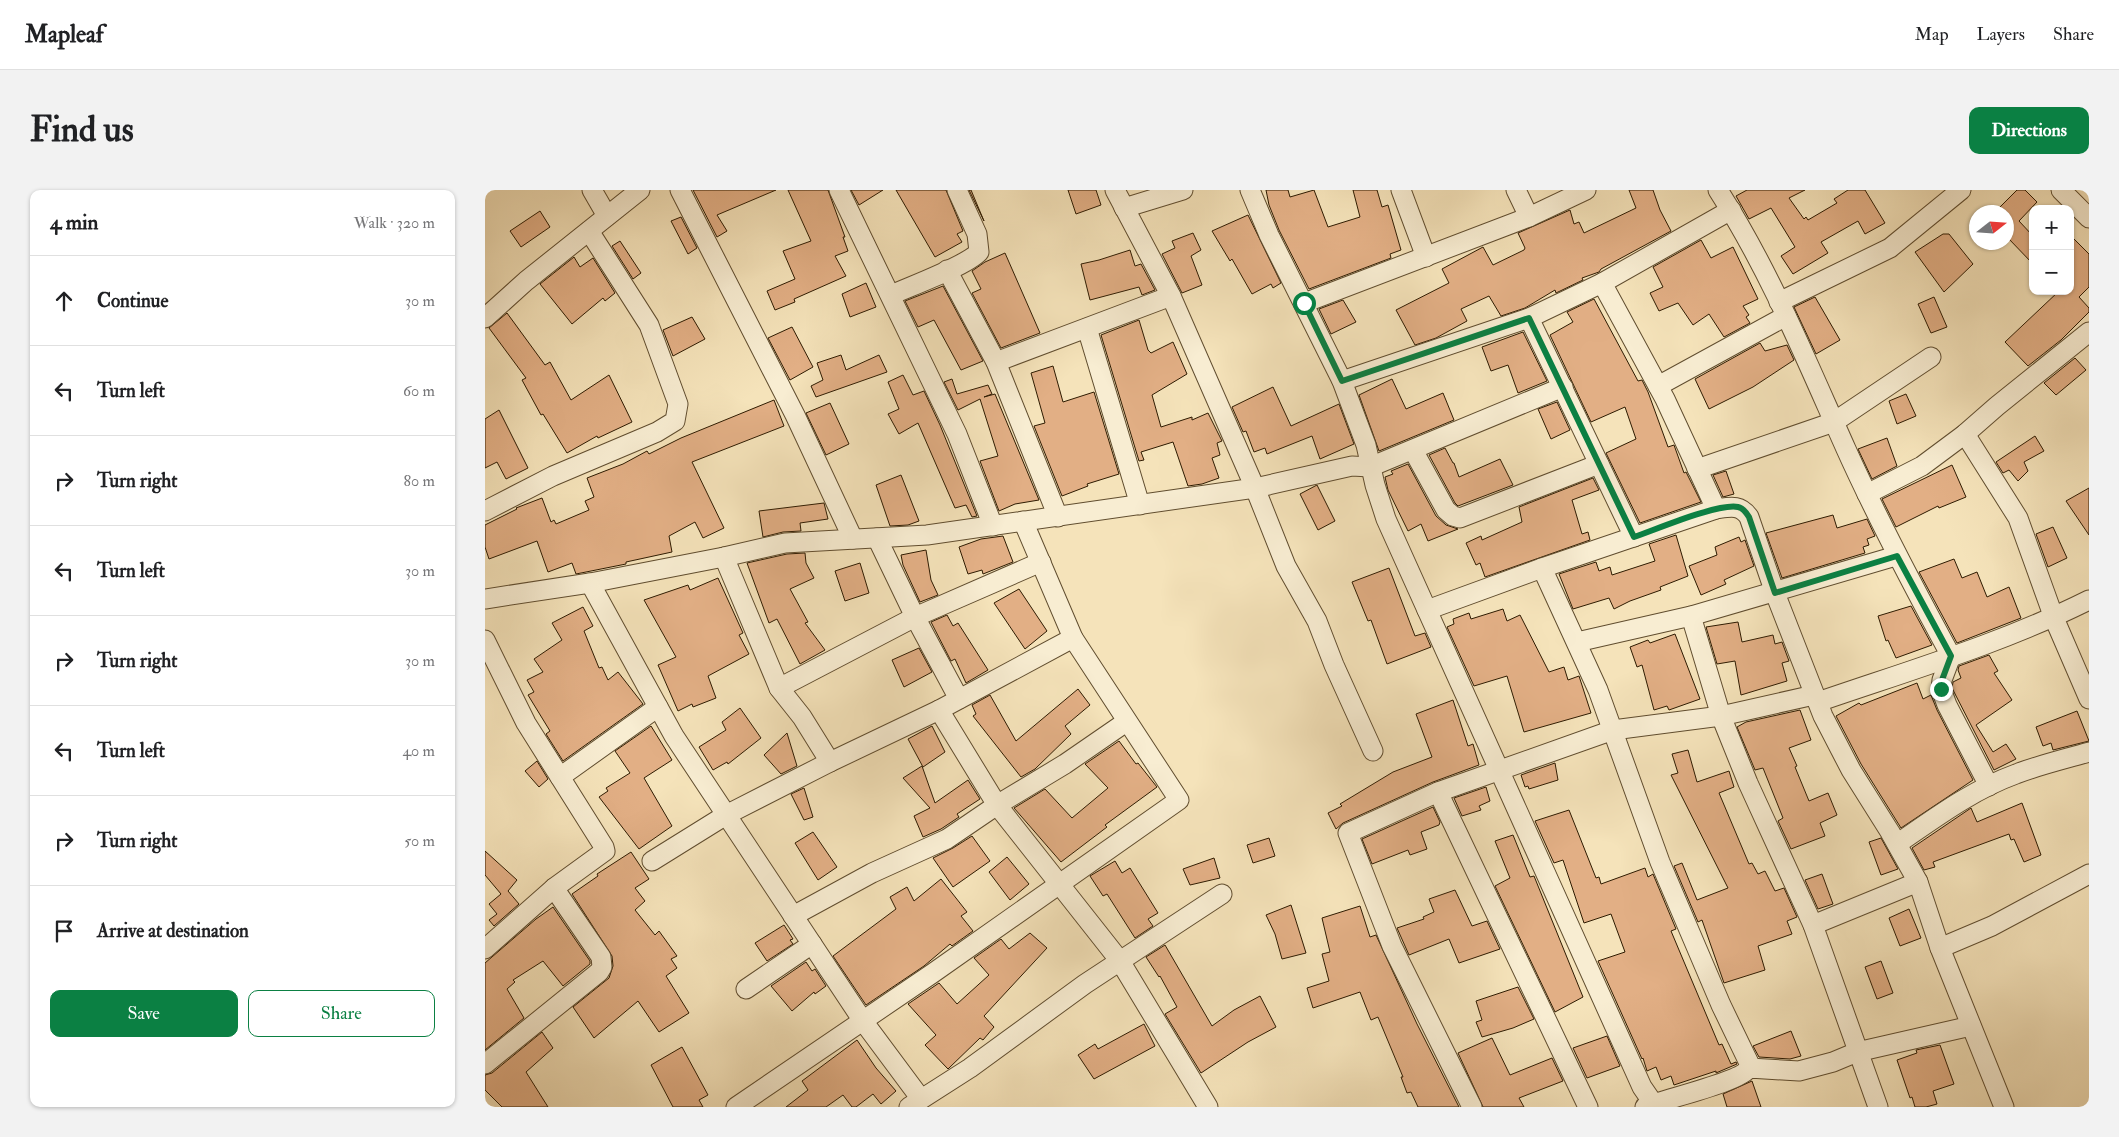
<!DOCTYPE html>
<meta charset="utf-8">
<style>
body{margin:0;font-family:"IM FELL Double Pica",serif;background:#f2f2f2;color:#202124}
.controls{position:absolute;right:15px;top:15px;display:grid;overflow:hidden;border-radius:10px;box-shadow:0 1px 4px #0004}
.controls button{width:45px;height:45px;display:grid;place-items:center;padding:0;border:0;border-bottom:1px solid #e0e0e0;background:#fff;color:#202124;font:25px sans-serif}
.compass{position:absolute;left:1484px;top:15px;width:45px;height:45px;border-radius:50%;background:#fff;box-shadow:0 1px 4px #0004;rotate:73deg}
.stop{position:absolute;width:15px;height:15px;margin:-11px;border:4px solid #0b8043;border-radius:50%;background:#fff}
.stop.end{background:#0b8043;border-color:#fff;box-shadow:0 1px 5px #0008}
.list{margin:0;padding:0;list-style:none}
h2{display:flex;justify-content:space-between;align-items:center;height:65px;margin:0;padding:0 20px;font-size:21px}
h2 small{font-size:16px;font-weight:400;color:#757577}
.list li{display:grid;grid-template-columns:32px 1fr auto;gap:15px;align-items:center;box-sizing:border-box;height:90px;padding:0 20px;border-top:1px solid #e0e0e0}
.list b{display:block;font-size:19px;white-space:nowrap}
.list em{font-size:16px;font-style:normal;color:#757577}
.actions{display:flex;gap:10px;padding:15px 20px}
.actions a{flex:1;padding:11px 0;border:1px solid #0b8043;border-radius:10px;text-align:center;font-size:18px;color:#0b8043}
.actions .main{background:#0b8043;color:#fff}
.icon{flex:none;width:28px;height:28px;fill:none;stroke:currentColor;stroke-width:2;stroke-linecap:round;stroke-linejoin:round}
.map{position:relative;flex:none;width:1604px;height:917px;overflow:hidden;border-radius:10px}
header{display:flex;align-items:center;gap:30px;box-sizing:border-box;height:70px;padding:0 25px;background:#fff;border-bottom:1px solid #e0e0e0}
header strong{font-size:24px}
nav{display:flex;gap:28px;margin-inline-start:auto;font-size:18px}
.intro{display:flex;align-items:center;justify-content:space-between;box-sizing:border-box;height:120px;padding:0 30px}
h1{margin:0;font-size:35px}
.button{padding:12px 22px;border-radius:10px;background:#0b8043;color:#fff;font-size:18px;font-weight:700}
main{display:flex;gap:30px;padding:0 30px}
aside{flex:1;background:#fff;border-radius:10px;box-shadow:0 1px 4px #0004}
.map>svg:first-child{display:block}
.building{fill:#e2af85;stroke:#2e1b01}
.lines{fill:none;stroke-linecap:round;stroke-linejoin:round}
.street-casing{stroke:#604d2f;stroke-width:21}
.street{stroke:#f8edd2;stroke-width:19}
.route{stroke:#0b8043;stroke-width:6}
</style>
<header>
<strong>Mapleaf</strong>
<nav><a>Map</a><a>Layers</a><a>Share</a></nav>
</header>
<div class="intro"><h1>Find us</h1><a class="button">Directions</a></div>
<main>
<aside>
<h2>4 min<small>Walk · 320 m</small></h2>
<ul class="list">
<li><svg class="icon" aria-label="ahead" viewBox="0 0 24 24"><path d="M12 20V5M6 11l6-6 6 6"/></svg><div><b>Continue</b></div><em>30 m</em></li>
<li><svg class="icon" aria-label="left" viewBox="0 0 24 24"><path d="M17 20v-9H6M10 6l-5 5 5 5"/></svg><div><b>Turn left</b></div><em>60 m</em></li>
<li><svg class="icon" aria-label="right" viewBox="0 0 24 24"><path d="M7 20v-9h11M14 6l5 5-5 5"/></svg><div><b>Turn right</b></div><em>80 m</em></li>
<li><svg class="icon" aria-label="left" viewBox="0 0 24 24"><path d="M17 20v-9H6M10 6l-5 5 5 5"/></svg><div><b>Turn left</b></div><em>30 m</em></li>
<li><svg class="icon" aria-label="right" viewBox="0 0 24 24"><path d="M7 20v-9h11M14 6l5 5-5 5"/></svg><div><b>Turn right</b></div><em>30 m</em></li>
<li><svg class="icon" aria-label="left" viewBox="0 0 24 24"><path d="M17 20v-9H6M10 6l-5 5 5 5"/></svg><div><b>Turn left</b></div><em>40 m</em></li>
<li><svg class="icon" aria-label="right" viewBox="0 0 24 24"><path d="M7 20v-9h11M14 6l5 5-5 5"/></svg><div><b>Turn right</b></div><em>50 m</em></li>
<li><svg class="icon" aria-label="arrive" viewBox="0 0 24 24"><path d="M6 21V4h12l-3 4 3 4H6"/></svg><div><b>Arrive at destination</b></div></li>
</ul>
<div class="actions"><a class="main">Save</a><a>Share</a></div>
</aside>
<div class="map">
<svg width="1604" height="917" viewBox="0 0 1604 917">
<rect width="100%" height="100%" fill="#f5e3ba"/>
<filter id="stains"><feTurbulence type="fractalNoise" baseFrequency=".004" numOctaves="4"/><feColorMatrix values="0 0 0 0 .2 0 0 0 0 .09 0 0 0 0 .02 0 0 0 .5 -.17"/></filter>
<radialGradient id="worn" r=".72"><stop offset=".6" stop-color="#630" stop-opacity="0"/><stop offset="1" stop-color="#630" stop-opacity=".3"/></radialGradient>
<g class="building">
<polygon points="208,0 291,0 232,25 242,41 232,47"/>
<polygon points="303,0 343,0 360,47 358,47 363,61 350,66 361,86 309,109 310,112 290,120 282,101 310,89 298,61 326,51"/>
<polygon points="366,0 398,0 374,15"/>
<polygon points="411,0 461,0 478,41 472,44 477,52 450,67"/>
<polygon points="484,0 486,0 499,31"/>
<polygon points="583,0 611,0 616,15 591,24"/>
<polygon points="781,0 803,0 805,7 829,0 843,37 875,27 868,0 892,0 897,17 903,15 916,60 905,64 906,68 824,99 794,40 784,15"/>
<polygon points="1144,0 1168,0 1175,20 1186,41 1116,79 1114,82 1097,88 1098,90 1071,103 1070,100 1040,118 1016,126 1004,106 976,119 982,131 951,148 930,155 911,120 964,93 957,79 998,57 1008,75 1039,60 1040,58 1033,43 1085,20 1089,34 1094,32 1099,43 1151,18"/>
<polygon points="1262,0 1320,0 1304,8 1319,29 1321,27 1323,30 1352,13 1349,9 1363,0 1380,0 1400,33 1380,44 1373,31 1336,52 1343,63 1308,84 1296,66 1310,57 1286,18 1264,29 1251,6"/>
<polygon points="1532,0 1540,0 1552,12 1534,31 1548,46 1548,74 1523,48 1522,50 1522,22 1503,22 1509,16 1513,19"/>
<polygon points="55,21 65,37 36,57 25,41"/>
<polygon points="763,25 796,93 788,98 786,94 767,104 747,69 745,71 727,41"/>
<polygon points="196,27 212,58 203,64 186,31"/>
<polygon points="708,43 716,60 706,66 717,95 697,103 677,64 690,58 687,51"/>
<polygon points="1458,44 1464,44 1488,74 1459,102 1430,62"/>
<polygon points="1585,45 1604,64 1604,97 1594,107 1604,118 1604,122 1576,150 1543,176 1520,152 1574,101 1585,101"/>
<polygon points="1216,50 1226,68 1248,57 1273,109 1258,116 1264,125 1261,127 1265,133 1239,147 1224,124 1208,135 1193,113 1174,121 1165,103 1178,97 1168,77"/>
<polygon points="135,51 156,83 148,89 127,56"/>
<polygon points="645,60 650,76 656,74 670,100 657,105 654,97 605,110 596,74 614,70"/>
<polygon points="520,63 555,143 516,158 487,103 496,99 487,81 500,72"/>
<polygon points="89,67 95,77 108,68 130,103 120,111 118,108 87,134 55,94"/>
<polygon points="381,93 391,117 365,127 357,104"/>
<polygon points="458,96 498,171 476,180 449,130 433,137 420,111"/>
<polygon points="1330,107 1355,150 1331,164 1309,117"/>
<polygon points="1449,107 1462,137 1446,143 1433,114"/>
<polygon points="1109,109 1153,191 1157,190 1163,202 1183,257 1189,255 1199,283 1201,282 1216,312 1155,333 1121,263 1151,249 1140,217 1106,232 1065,145 1088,132 1082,122"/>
<polygon points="858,110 871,132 846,144 834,119"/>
<polygon points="22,123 60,175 65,172 86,210 124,185 147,232 113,248 112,246 82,263 58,224 56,225 37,190 41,188 4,138"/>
<polygon points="207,127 220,149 188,166 178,140"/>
<polygon points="654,130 663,160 666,163 688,152 702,184 667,205 676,237 707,227 707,230 723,223 737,251 732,253 735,265 727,268 734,288 717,294 703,296 688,252 656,262 659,270 654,271 616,145"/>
<polygon points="307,137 328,177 305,190 283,148"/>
<polygon points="1038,142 1062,191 1033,203 1023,175 1006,181 997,157"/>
<polygon points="1275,153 1280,161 1302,155 1309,170 1268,197 1224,219 1210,189"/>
<polygon points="356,165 361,180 394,165 402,182 331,207 326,196 338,190 332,173"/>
<polygon points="1590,168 1601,180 1571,205 1559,193"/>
<polygon points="568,176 578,212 609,202 634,284 602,294 603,296 577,306 549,236 560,233 546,183"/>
<polygon points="418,185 428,205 439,201 455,235 492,326 487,327 481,315 470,318 433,233 414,244 403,224 414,219 403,192"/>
<polygon points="467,189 472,204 503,195 507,204 499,207 510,204 554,310 530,314 514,321 495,271 513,266 495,209 473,220 459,192"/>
<polygon points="907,189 921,219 958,203 969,230 894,261 874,205"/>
<polygon points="788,197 806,236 854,214 869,254 835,269 827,246 782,264 780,258 769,262 761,241 758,242 747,217"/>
<polygon points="1421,204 1431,226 1412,234 1404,211"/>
<polygon points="289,210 299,236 207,272 239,338 218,348 210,332 184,346 187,362 141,372 141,374 91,384 87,373 63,382 52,351 4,369 0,357 0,335 32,319 31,318 57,308 66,332 69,330 71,334 104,320 100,311 109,307 102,288 138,274 162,261 164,264 196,248"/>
<polygon points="1072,212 1085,240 1066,249 1053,219"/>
<polygon points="345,213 364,254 341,265 321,223"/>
<polygon points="14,220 43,278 21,289 12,272 0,278 0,229"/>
<polygon points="1550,246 1559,261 1539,272 1543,281 1533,291 1524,280 1518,283 1511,272"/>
<polygon points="1402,248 1412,276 1387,289 1373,259"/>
<polygon points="960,258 968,273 969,273 974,287 1015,269 1028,295 973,316 970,313 944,265"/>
<polygon points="923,274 951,326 961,335 973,339 943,351 936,334 923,341 903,300 900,287 908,284 906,281"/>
<polygon points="1467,275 1481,307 1454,318 1453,316 1411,337 1397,309"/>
<polygon points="1241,281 1249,304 1238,307 1228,285"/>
<polygon points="416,285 434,331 423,335 405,336 391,295"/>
<polygon points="1108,288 1114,300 1087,310 1097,344 1103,342 1105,350 1000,387 995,373 991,375 981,353 996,346 997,350 1037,332 1034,317"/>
<polygon points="832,295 850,331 833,340 815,304"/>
<polygon points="1604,298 1604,345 1581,311"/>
<polygon points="339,313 343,329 315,333 316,341 298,342 278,347 274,321"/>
<polygon points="1348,325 1352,338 1382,329 1390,346 1382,349 1384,355 1378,357 1380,363 1297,388 1281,343"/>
<polygon points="1568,337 1582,368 1563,377 1551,344"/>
<polygon points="1191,345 1203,386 1175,397 1176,400 1145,411 1129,419 1124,408 1088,419 1074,384 1111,372 1114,381 1125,377 1127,385 1170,371 1164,354"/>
<polygon points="518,346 528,372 498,384 497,380 483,384 474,357 496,349"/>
<polygon points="1254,347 1256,352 1260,350 1269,376 1239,390 1241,394 1216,405 1204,376 1232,365 1230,357"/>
<polygon points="441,360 446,390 453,405 435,412 418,375 416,365"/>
<polygon points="320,363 321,373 329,388 305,399 323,432 320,433 340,460 315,474 292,429 284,433 262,373 302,364"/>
<polygon points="1469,369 1477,388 1492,382 1502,407 1524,397 1536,428 1472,453 1434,382"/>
<polygon points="375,373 384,403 360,411 350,381"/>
<polygon points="904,378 930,446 940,443 946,457 902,474 886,430 883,431 867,392"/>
<polygon points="233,388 258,443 254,445 264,464 223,486 231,508 208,517 207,514 193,521 173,475 191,467 159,410 203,395 205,400"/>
<polygon points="534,399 562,441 540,459 509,413"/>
<polygon points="1426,416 1447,455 1411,468 1403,450 1401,451 1393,426"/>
<polygon points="98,417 108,436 99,441 114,478 117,477 123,490 133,482 158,514 78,571 61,544 65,541 43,505 49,502 42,490 58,482 49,469 77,450 67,433"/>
<polygon points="1018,419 1022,431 1035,425 1064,482 1079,477 1083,490 1094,486 1106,523 1039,542 1022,486 989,496 962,437 969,434 968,429 984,423 986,429"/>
<polygon points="462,425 468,436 473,433 503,480 481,493 470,469 466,471 446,432"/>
<polygon points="1253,432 1257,452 1288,445 1290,454 1297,452 1304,471 1297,473 1302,491 1256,505 1250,471 1232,474 1221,437"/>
<polygon points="1190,444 1215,509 1184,520 1182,516 1169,520 1157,475 1152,477 1145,457 1163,450 1165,453"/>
<polygon points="434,458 447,482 419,497 407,470"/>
<polygon points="1504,465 1513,481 1509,483 1527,510 1491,535 1508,562 1521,554 1531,569 1509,580 1467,498 1468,492 1476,488 1473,480 1474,476"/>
<polygon points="1432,493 1438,509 1446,505 1452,520 1488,590 1416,638 1376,574 1351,526 1374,513 1376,515"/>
<polygon points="593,499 605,515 580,536 586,544 550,579 536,587 488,526 491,524 487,515 505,505 531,551"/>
<polygon points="968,510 983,556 988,554 994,575 948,592 858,633 851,639 843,623 857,616 855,614 908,582 947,567 931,524"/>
<polygon points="255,518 276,548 243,574 242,572 228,580 214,557 241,540 237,532"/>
<polygon points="1315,520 1326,550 1304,558 1312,576 1310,577 1324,611 1343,603 1352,625 1335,633 1340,646 1306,659 1293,631 1298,628 1278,578 1270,580 1252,537 1261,532"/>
<polygon points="1592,521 1604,551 1568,560 1566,553 1558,556 1551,537"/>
<polygon points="166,536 187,570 159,588 187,636 154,659 114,607 123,601 121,598 145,583 130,561"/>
<polygon points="447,536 460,562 438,577 423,549"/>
<polygon points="302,543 312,576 296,584 279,565"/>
<polygon points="634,551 651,574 653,573 672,597 620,635 622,637 576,672 529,618 560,599 587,628 623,598 600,574"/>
<polygon points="1203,560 1212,592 1244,581 1249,597 1234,603 1264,674 1267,673 1273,684 1280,681 1290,701 1299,698 1312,727 1302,731 1307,744 1273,756 1280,780 1239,793 1217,730 1213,732 1189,676 1197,673 1212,710 1243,698 1186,585 1193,583 1187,564"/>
<polygon points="52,571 63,589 54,597 40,581"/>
<polygon points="1070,573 1073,590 1044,599 1043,596 1040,597 1036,585"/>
<polygon points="437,576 450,613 483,590 495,609 472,624 474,627 456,639 438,647 429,626 445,618 418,588"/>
<polygon points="1001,597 1005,611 994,616 996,620 977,626 969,608"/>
<polygon points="319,598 328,627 319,630 306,604"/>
<polygon points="1537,613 1556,665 1539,672 1529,649 1526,650 1524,644 1448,672 1450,677 1439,680 1427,658 1486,618 1492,632"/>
<polygon points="948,617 955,632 954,635 936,642 942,659 925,665 923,660 887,674 877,649"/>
<polygon points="1084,620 1111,688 1114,687 1116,694 1160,678 1163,687 1168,684 1191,739 1186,741 1234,855 1237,854 1246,874 1251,872 1252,874 1231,883 1231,881 1189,895 1186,886 1176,890 1171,877 1162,881 1158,868 1157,869 1113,771 1140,762 1126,724 1099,733 1078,670 1069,673 1050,631"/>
<polygon points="328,642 352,677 333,690 310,653"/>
<polygon points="1028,645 1045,687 1049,686 1098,807 1070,822 1010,696 1025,688 1010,651"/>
<polygon points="487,646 505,671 468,697 448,668 468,658"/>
<polygon points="784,648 790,666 768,673 762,655"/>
<polygon points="1396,648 1413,679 1396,685 1384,652"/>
<polygon points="0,661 32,690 23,701 34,714 9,736 4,730 12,724 4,714 16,704 0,685"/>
<polygon points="146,662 164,689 150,698 160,711 150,720 170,745 174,741 192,766 186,769 192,778 181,786 204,823 174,842 153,811 109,848 88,817 124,788 128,776 127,766 87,704 113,686 112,684"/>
<polygon points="522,667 544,694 525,710 504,682"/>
<polygon points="729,668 735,688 705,695 698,679"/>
<polygon points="630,671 637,683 645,678 673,723 663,729 668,736 650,748 622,704 618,706 605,686"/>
<polygon points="1337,684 1348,714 1333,719 1320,690"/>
<polygon points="456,689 482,722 476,726 488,741 467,756 465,754 439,776 381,815 348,766 411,719 405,707 422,697 429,711"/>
<polygon points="970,700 987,736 1002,731 1015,759 974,773 964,749 924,765 912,738 939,729 938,727 949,722 944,709"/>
<polygon points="806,715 821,763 797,769 790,744 781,725"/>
<polygon points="875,716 885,747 891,745 932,834 974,917 933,917 926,902 922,903 916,887 918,887 893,827 886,830 875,802 828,818 822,798 844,791 837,764 845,762 837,728"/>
<polygon points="68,717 105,771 105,774 78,796 58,771 28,790 30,792 22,799 39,828 0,860 0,773 51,729"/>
<polygon points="1424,719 1436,748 1415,756 1404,728"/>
<polygon points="299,735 308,749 305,750 308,754 282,771 270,753"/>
<polygon points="545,743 562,758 499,826 509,837 498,850 495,848 463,879 440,855 451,845 423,814 454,793 472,814 504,785 489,768 516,749 524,759"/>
<polygon points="680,755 727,836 749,820 775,806 791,837 763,852 716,883 680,824 692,817 675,786 674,787 661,767"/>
<polygon points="1396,771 1408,803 1392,809 1380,777"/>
<polygon points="321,772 327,781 330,779 341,796 330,804 329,802 307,821 286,796"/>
<polygon points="1033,797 1049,829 1028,838 997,847 991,832 997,830 991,811"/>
<polygon points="659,834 670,856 609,889 593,865 610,854 613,859"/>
<polygon points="1306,841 1316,866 1305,869 1274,867 1268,856"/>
<polygon points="57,842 68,858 41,882 63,917 17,917 0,900 0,885 7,883"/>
<polygon points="1122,846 1135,876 1102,888 1088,858"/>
<polygon points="1007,848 1025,885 1067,868 1078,891 1034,908 1039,917 998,917 973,863"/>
<polygon points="372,850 391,878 411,901 396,914 388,904 371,917 367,917 358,905 341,917 301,917 323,900 317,891"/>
<polygon points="1455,855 1469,894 1448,901 1452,914 1441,917 1430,917 1427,907 1425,908 1412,870 1432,863 1431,860"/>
<polygon points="197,857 223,905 214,910 218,917 188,917 166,875"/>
<polygon points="1267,891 1276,917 1242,917 1238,904"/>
</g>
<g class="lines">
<defs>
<g id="street">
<polyline points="107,0 122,26"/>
<polyline points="195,0 310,225 368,349"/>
<polyline points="354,0 472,244 508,336"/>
<polyline points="630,0 686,106 770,298 801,376 832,431 849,475 888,561"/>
<polyline points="765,0 784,45 857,191 881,255 890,295 901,329 1157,897 1168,913"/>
<polyline points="916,0 941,67"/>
<polyline points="1031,0 1044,27"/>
<path d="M1233,0C1285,81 1322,172 1361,259C1393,330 1429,398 1466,466L1457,490L1456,499L1462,515L1504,596"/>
<polyline points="1576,0 1604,28"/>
<polyline points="639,18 698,0"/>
<polyline points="462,80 511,172 573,327"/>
<polyline points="1117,93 1180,209 1231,319"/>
<path d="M406,105C426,96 481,76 494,62L492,44L472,0"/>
<polyline points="1294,112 1405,58 1476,0"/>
<polyline points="819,113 1044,27 1101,0"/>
<polyline points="0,128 41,91 155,0"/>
<polyline points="1044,128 1149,347"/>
<polyline points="602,138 655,315"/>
<polyline points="511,172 686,106"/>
<polyline points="857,191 1044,128 1117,93 1246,20"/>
<polyline points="1173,196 1301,126"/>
<polyline points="1480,244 1533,328 1569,428 1604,509"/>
<polyline points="928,260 961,320 968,326 975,328 1114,274"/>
<polyline points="1212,279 1349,232 1446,167"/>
<polyline points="1382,304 1437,276 1480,244 1512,216 1604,142"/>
<polyline points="0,321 68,286 172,242 190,231 193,214 164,135 104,41"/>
<polyline points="392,348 430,427 474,509"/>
<polyline points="1057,378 1113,500 1175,672 1236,815 1264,873 1264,878"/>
<polyline points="105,393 189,546 378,831 436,909"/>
<polyline points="0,409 105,393 239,367 300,353 442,345 770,298 867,276 885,277 1078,197"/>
<path d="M942,420L1057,378L1231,319C1245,317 1255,314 1264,327L1290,403L1338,526L1366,580L1405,642L1433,692L1455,758L1519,917"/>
<polyline points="1206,426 1236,526 1263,593 1328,735 1393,917"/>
<polyline points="0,450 41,533 119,657 120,661 69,698 0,759"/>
<polyline points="1092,452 1206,426 1411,366"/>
<polyline points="294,498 430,427 556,372"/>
<path d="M1333,512C1423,481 1518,453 1604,410"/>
<polyline points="454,520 512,615 635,771 723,917"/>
<polyline points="345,572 454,520 588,448"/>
<polyline points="75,587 173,517"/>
<polyline points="953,602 1103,917"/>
<path d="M1412,654C1450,628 1487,600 1531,584C1554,575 1580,569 1604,562"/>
<polyline points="167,671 241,625 345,572 317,527 294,498 239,367"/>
<polyline points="308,726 387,683 462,649 512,615 580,574 641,532"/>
<polyline points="1328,735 1433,692"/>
<polyline points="1455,758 1507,736 1604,684"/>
<polyline points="261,799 327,754"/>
<polyline points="0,874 114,782 117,777 116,767 69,698"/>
<polyline points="251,917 448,783 694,610 588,448 538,331"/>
<polyline points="424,917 485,878 600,794 737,704"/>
<polyline points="987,917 907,756 863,643 953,602 1128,540 1236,526 1329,505"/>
<path d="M1160,917C1179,909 1256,892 1264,878L1314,881L1348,872L1372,862L1486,836"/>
</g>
</defs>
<use href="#street" class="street-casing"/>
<use href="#street" class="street"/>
</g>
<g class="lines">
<path class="route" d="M819,113L857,191L1044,128L1149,347C1170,340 1233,313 1253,317C1258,318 1261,322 1264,327L1290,403L1412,366L1466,466L1457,490L1456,499"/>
</g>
<rect width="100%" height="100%" filter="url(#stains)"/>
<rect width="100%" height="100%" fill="url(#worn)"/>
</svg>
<div class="controls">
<button>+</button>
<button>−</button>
</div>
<svg class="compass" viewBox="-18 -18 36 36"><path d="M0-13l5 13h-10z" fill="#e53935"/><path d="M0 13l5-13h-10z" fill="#757577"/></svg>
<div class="stop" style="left:819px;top:113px"></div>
<div class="stop end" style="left:1456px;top:499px"></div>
</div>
</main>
